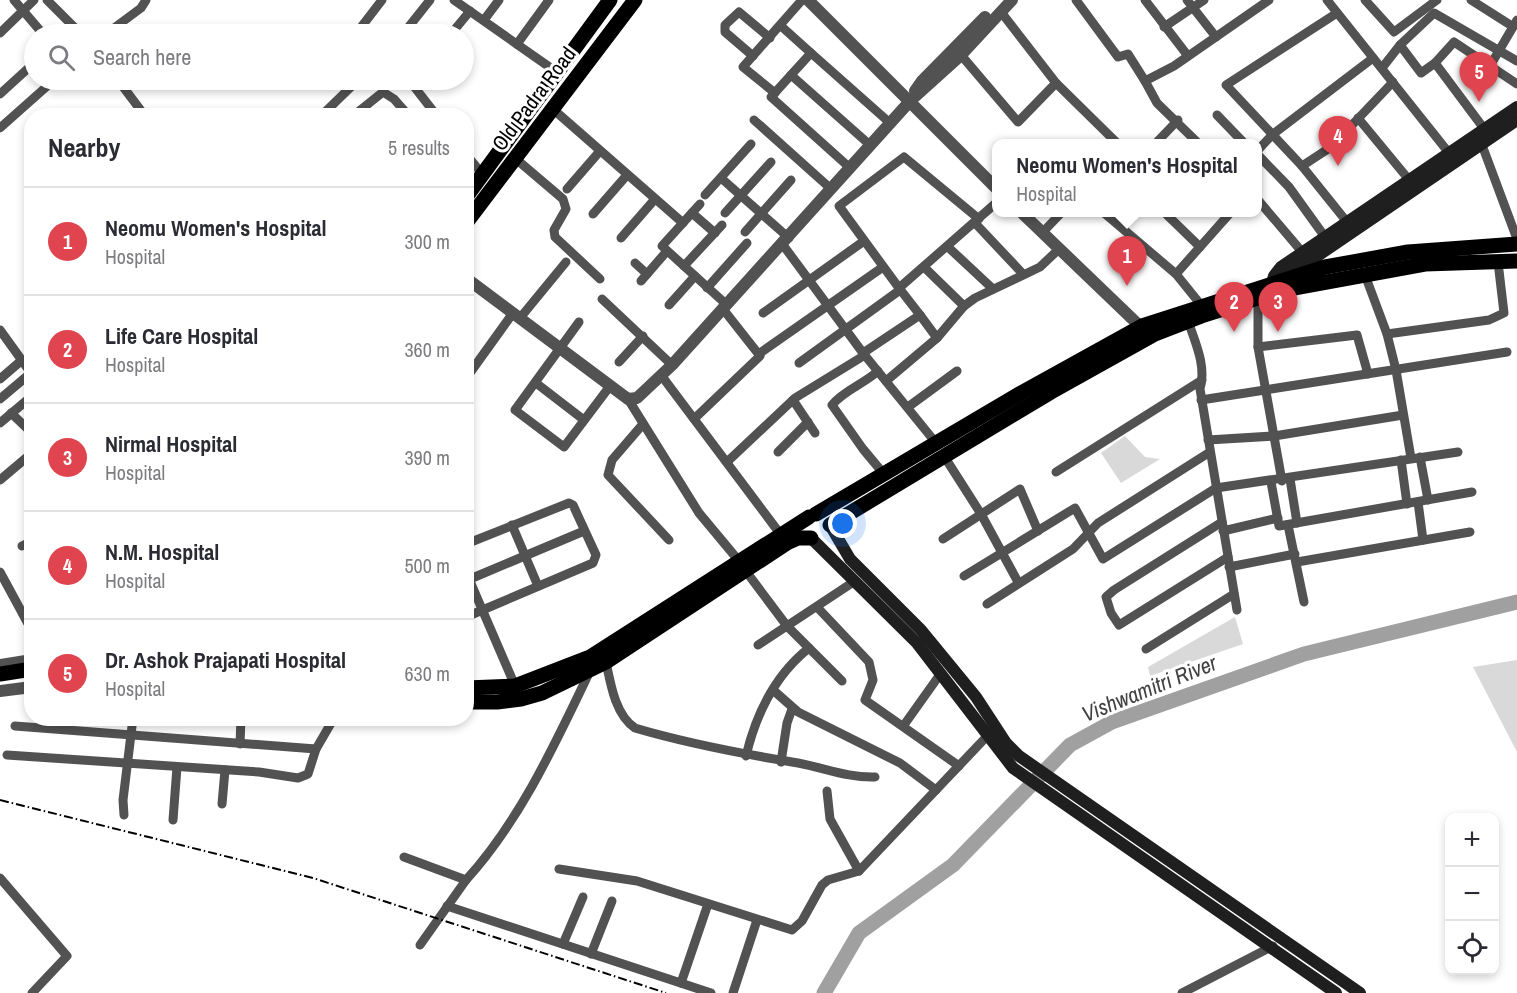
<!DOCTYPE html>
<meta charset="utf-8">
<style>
body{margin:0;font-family:"Archivo Narrow",sans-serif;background:#f7f7f7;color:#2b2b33}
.controls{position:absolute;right:18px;bottom:18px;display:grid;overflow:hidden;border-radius:12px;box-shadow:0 3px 9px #0003}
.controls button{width:54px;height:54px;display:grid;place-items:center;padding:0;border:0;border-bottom:2px solid #e1e1e2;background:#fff;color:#2b2b33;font:30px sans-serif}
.you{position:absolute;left:843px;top:524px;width:21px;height:21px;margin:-15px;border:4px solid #fff;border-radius:50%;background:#1a73e8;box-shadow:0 0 0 9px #1a73e833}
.badge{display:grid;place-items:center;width:39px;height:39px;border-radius:50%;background:#000;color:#fff;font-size:20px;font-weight:700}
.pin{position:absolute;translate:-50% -50px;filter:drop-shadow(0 2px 3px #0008)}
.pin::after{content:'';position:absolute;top:32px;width:21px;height:18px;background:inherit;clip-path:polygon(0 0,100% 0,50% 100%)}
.popup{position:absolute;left:992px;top:139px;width:270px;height:78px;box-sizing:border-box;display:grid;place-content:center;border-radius:12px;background:#fff;filter:drop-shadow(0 2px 4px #0005);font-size:20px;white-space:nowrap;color:#7c7c81}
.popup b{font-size:22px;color:#2b2b33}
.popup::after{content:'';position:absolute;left:50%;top:100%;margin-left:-12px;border:12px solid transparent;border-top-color:#fff}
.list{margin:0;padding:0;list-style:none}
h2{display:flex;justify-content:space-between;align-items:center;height:78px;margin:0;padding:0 24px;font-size:26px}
h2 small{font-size:20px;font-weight:400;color:#7c7c81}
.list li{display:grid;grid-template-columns:39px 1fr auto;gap:18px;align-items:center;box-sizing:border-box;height:108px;padding:0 24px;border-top:2px solid #e1e1e2}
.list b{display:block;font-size:22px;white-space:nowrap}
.list p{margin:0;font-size:20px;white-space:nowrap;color:#7c7c81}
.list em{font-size:20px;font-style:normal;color:#7c7c81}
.icon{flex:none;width:33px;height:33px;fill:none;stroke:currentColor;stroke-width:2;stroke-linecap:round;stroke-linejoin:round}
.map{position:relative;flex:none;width:1517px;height:993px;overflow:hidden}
.search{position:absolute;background:#fff;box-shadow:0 3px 9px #0003;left:24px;top:24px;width:450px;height:66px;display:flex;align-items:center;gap:15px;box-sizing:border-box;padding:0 21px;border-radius:33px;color:#7c7c81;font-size:22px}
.panel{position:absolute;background:#fff;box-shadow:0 3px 9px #0003;left:24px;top:108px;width:450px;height:618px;border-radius:24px}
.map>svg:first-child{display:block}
.green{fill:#d9d9d9}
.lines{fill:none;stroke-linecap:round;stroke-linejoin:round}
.river{stroke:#a0a0a0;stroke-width:15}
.minor{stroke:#525252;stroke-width:9}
.tertiary{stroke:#525252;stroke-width:12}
.secondary{stroke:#1f1f1f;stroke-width:12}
.primary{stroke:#000;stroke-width:15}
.rail{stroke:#000;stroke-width:2;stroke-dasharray:9 3 1.5 3;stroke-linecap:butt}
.labels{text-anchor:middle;stroke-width:6;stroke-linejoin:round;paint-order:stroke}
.street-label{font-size:21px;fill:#000;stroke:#fff}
.water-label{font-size:22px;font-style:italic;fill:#414141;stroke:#fff}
</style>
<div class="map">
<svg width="1517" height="993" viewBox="0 0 1517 993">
<rect width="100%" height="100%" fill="#fff"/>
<g class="green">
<polygon points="1125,436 1145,457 1160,459 1121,483 1101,453"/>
<polygon points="1235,617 1243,644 1150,676 1148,667"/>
<polygon points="1517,660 1517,752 1473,667"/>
</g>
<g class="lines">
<polyline class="river" points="824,993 859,933 953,865 1070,745 1112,722 1304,654 1517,602"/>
<g class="minor">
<polyline points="14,0 43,34"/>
<polyline points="47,0 81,34"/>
<polyline points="454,0 558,73"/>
<polyline points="1076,0 1118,57 1128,54 1145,81 1174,66 1269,0"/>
<polyline points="1145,0 1188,56"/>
<polyline points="1187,0 1216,37"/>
<polyline points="1327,0 1449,153"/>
<polyline points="1365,0 1394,32 1437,0"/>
<polyline points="1471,0 1512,26"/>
<polyline points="1001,12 1056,83 1118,144"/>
<polyline points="484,20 499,0"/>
<polyline points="362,26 382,0"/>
<polyline points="781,26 811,53"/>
<polyline points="1164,27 1204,0"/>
<polyline points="0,33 34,0"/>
<polyline points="106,34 141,8 146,0"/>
<polyline points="403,34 430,0"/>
<polyline points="451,34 470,11"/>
<polyline points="517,44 549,0"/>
<polyline points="1400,45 1421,73 1435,63 1454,42 1517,84"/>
<polyline points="961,55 1018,122 1056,83"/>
<polyline points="753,56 725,32 725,25 739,12 770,38"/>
<polyline points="1435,63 1485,130"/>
<polyline points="1490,66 1517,20"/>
<polyline points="1382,68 1400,45 1434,13 1517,61"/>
<polyline points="791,75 870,145"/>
<polyline points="118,80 145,116"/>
<polyline points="409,80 437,116"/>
<polyline points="1145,81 1157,103 1199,144"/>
<polyline points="775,93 743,67 802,0"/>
<polyline points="0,94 34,63"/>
<polyline points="554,110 683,223"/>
<polyline points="1217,115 1245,144"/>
<polyline points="321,116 358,80"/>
<polyline points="353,116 383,92 394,99 409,116"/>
<polyline points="1358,118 1410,181"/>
<polyline points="754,120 830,188"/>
<polyline points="0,128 54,80"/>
<polyline points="1155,144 1178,120"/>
<polyline points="1482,145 1517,239"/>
<polyline points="1258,150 1272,135 1373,58"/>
<polyline points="466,154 483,175"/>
<polyline points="1258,155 1289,187 1325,237"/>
<polyline points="516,159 563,199 566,209 554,230 555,237 600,279"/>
<polyline points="1302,166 1226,85 1337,13"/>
<polyline points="849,167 771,97 811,53 890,123"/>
<polyline points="721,178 789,238"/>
<polyline points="567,189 600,151"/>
<polyline points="705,195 751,144"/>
<polyline points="1258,200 1303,253"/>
<polyline points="700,204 662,246 727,305"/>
<polyline points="1103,212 1176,274 1201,305"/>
<polyline points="1164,212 1200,247"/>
<polyline points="692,213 715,233"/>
<polyline points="725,213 771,162"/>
<polyline points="593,214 627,175"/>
<polyline points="1347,222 1302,166 1331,147 1393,82"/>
<polyline points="975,223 1023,274"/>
<polyline points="745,232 791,180"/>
<polyline points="1042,233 1062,212"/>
<polyline points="621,238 655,199"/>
<polyline points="783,245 863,353 936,443"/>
<polyline points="948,247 993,289"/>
<polyline points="635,263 647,274"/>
<polyline points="684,266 722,225"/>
<polyline points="924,267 964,306"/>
<polyline points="1176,274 1231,212"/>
<polyline points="1365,275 1387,334 1396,370 1411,458"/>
<polyline points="641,281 667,251"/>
<polyline points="707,288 747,243"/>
<polyline points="899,288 839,206 904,157 979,219"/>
<polyline points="1258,298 1258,347 1282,481"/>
<polyline points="602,299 672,365"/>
<polyline points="669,305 695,276"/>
<polyline points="763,313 864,241"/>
<polyline points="920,315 937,338"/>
<polyline points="520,318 566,262"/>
<path d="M1187,318C1194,340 1207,365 1200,389L1237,610"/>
<polyline points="579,322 515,410 564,447 610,386"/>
<polyline points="0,330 31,373"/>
<polyline points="1387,334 1489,320 1504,313 1498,262"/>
<polyline points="1258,347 1357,335 1368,374"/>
<polyline points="760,353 883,267"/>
<polyline points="863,353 920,315 899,288 996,203"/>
<polyline points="619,362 643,336"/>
<polyline points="799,363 900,290"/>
<path d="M878,371C864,384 844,390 832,405L863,449L883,473"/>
<polyline points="661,375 784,539"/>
<polyline points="467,377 513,313"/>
<polyline points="0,379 22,360"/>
<polyline points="886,381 937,338 964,306 975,298 1040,267 1059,249"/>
<polyline points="536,383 584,420"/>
<polyline points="0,399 32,372"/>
<polyline points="628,399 699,513 739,561"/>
<polyline points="793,400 815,433"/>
<polyline points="1201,400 1507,352"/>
<polyline points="908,407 957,371"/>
<polyline points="11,413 32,433"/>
<polyline points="694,419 760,356 723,309"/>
<polyline points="0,423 32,396"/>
<polyline points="643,424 612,460 608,475 669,540"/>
<polyline points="1208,440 1274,436 1403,415"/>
<polyline points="778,452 808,422"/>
<polyline points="944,456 981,514 1018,582"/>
<polyline points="1420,457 1428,500"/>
<polyline points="1401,460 1407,504"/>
<polyline points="727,462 795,398 865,355"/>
<polyline points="1056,472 1202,380"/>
<polyline points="1290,479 1297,523"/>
<polyline points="0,480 32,453"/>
<polyline points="1271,482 1279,526 1472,492"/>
<polyline points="1418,502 1423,540"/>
<polyline points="1222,522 1114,590 1106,597 1111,613 1119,625 1228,557"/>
<polyline points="512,525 538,586"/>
<polyline points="1288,525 1304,602"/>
<polyline points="1223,531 1278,518"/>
<polyline points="943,539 1020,489 1038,531"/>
<polyline points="466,544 569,503 573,505 596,555 593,563 466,617"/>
<polyline points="22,546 32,541"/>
<polyline points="1297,562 1470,532"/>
<polyline points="1229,567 1295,554"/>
<polyline points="745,570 787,626 842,681"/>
<polyline points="0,572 32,631"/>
<polyline points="466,572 516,688"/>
<polyline points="964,576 1075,508 1103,559 1216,488 1458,452"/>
<polyline points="470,579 584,531"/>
<polyline points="987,604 1073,549 1098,523 1210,452"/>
<polyline points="817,607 869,662 873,680 865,700 959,766"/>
<polyline points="758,645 855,581"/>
<polyline points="1146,649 1234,594"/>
<path d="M605,657C610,680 614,714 635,728C689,744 743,754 798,763C825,768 848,778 875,777"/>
<polyline points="773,690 798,712 900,763 936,790"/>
<polyline points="904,725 941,673"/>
<polyline points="15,726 316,749"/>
<polyline points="240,744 241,718"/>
<polyline points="7,755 259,772 298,778 308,774 316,749 334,718"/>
<path d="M746,756C756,714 775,675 809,648"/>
<polyline points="781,762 787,723 792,709"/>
<polyline points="827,791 830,819 859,871"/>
<polyline points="222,804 225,770"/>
<polyline points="124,815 123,800 133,718"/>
<polyline points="173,820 177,767"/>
<path d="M404,857L466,880C520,821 556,742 590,671"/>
<polyline points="559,869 637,881 792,930 802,921 822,885 828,880 859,871 991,732"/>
<polyline points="0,878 67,956 32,993"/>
<polyline points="447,906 711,993"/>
<polyline points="563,944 583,897"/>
<polyline points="420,945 466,880"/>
<polyline points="591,954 612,901"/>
<polyline points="681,983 708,904"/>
<polyline points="733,993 757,920"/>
<polyline points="1182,993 1273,946"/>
</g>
<g class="tertiary">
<polyline points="808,0 996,188"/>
<polyline points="915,91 922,81 985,17"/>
<polyline points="1021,212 1146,332"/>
<polyline points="466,278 628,399 637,398 672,365 911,100 961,55 1012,0"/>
<polyline points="0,665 32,660"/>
<polyline points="0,691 32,687"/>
</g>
<g class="secondary">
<polyline points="1285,278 1517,120"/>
<polyline points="1270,290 1274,276 1281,267 1517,107"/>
<polyline points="830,525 850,559 921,630 976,697 1006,743 1019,756 1360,993"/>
<polyline points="811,538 917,643 1013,768 1336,993"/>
</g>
<g class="primary">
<polyline points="466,197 610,0"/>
<polyline points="466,223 635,0"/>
<polyline points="816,514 1021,393 1142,326 1325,267 1408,252 1517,244"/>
<polyline points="830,525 1051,392 1155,334 1204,315 1283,290 1425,264 1517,261"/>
<polyline points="0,674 32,669"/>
<polyline points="466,688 515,686 590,657 809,517"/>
<polyline points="466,702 497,702 521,699 542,693 606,662 787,543 798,538 811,538"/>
</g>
<polyline class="rail" points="0,800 313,878 666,993"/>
</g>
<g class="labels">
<g class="street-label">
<text transform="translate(534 99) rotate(-53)" y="7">Old Padra Road</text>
</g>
<g class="water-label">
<text transform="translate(1149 688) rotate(-22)" y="8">Vishwamitri River</text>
</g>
</g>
</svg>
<div class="controls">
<button>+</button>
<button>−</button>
<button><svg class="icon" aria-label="locate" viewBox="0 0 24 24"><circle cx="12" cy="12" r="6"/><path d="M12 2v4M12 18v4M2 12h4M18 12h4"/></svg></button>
</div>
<div class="you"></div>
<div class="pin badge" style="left:1127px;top:286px;background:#e0444e">1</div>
<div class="popup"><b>Neomu Women's Hospital</b>Hospital</div>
<div class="pin badge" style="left:1234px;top:332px;background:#e0444e">2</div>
<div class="pin badge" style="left:1278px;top:332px;background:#e0444e">3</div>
<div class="pin badge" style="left:1338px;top:166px;background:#e0444e">4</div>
<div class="pin badge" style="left:1479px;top:102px;background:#e0444e">5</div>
<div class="search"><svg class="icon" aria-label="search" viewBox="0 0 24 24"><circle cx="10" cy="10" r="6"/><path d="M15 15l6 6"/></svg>Search here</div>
<section class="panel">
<h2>Nearby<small>5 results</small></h2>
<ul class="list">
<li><span class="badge" style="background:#e0444e">1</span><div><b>Neomu Women's Hospital</b><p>Hospital</p></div><em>300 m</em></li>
<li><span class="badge" style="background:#e0444e">2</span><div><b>Life Care Hospital</b><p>Hospital</p></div><em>360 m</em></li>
<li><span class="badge" style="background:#e0444e">3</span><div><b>Nirmal Hospital</b><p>Hospital</p></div><em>390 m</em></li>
<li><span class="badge" style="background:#e0444e">4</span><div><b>N.M. Hospital</b><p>Hospital</p></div><em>500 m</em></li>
<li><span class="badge" style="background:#e0444e">5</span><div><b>Dr. Ashok Prajapati Hospital</b><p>Hospital</p></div><em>630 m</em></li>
</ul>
</section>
</div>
